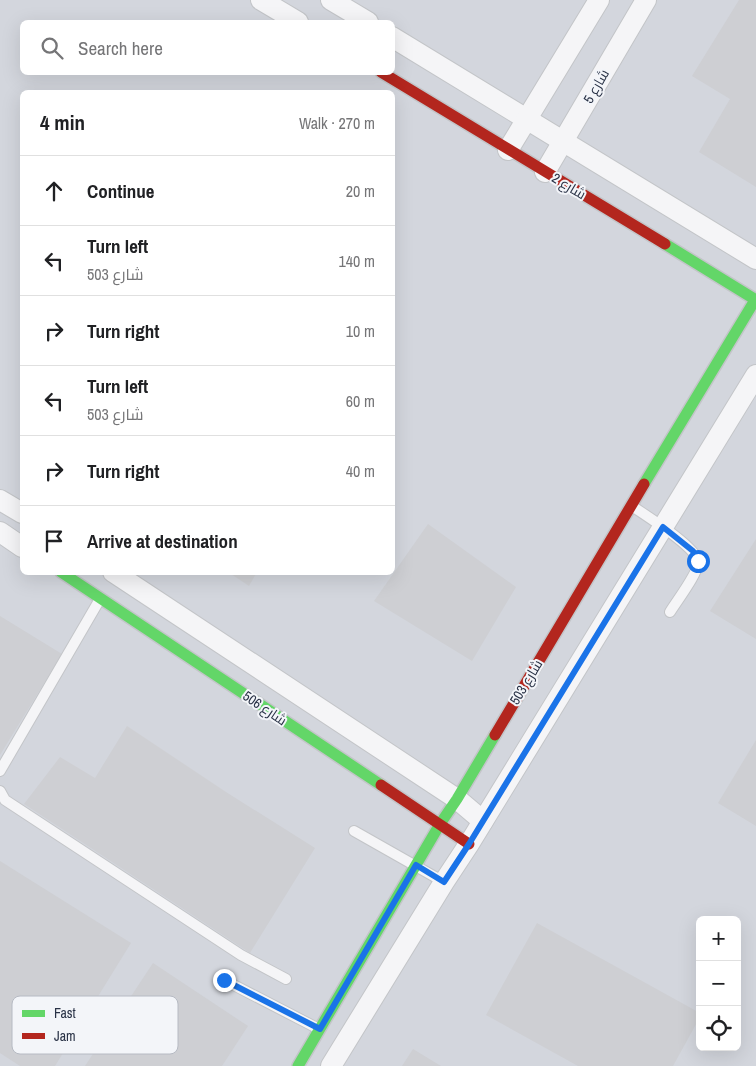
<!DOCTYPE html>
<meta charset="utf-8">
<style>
body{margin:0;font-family:"Archivo Narrow",Cairo,sans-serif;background:#f6f6f6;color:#202124}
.controls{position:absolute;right:15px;bottom:15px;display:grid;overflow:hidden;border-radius:8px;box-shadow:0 5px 20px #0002}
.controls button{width:45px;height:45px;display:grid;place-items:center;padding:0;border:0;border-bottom:1px solid #e0e0e0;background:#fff;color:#202124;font:25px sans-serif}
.stop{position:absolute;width:15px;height:15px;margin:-11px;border:4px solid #1a73e8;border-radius:50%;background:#fff}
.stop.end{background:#1a73e8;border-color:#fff;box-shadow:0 1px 5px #0008}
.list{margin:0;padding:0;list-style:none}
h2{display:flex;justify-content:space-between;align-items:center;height:65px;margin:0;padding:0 20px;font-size:21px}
h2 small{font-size:16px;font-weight:400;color:#757577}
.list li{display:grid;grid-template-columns:32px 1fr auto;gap:15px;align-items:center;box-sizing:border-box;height:70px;padding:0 20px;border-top:1px solid #e0e0e0}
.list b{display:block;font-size:19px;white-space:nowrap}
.list p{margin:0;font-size:16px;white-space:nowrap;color:#757577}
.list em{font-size:16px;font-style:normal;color:#757577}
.icon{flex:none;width:28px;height:28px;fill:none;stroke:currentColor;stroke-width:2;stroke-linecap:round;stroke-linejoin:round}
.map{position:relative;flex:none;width:756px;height:1066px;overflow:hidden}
.search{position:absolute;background:#fff;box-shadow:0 5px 20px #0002;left:20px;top:20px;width:375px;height:55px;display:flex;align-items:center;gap:12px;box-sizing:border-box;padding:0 18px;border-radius:8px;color:#757577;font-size:19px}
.panel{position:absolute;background:#fff;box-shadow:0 5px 20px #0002;left:20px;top:90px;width:375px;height:485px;border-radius:8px}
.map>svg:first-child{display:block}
.built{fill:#d3d6dd;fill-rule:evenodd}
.building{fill:#cecfd3}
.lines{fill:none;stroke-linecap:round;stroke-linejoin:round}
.lane-casing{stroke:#c3c5c8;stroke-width:12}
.street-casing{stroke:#c3c5c8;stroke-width:22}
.fast-casing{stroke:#c3c5c8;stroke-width:14}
.jam-casing{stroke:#c3c5c8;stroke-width:14}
.lane{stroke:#f5f5f7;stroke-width:10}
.street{stroke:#f5f5f7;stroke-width:20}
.fast{stroke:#63d668;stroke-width:11}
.jam{stroke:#b3261e;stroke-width:11}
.route{stroke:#1a73e8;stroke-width:6}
.labels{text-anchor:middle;stroke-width:4;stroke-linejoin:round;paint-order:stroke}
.street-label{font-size:14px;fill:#293246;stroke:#f3f5f9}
.key{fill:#f3f5f9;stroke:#b6bac3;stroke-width:1}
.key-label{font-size:14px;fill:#293246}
</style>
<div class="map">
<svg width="756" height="1066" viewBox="0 0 756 1066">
<rect width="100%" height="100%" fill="#e5e7ea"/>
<path class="built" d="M0,0H756V1066H0ZM22,22H392V72H22ZM22,92H392V572H22ZM700,920H737V1047H700Z"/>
<g class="building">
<polygon points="739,0 756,0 756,187 699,152 730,99 692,76"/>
<polygon points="428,524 516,587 472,661 374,601"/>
<polygon points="756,539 756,639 710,611"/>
<polygon points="228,572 257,572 249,586"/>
<polygon points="0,616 62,654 0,755"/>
<polygon points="127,726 226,792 315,848 250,953 24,804 60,757 95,778"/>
<polygon points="756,740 756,826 718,803"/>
<polygon points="0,861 131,943 55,1066 20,1066 0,1053"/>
<polygon points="537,923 700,1013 700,1017 673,1066 578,1066 486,1015"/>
<polygon points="153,963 248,1026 222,1066 85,1066"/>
<polygon points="413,1049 441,1066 402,1066"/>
</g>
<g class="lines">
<defs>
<g id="lane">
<path d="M632,506C645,515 695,546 698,561C700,571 676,602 670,612"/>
<polyline points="0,771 100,599"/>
<polyline points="0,791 5,800 241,955 286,979"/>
<polyline points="354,831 444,882"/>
<polyline points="224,980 319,1029"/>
</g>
<g id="street">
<polyline points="261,0 298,22"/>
<polyline points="331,0 368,22"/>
<polyline points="392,37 756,259"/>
<polyline points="508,150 599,0"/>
<polyline points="545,172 646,0"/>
<polyline points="0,500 22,513"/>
<polyline points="0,532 22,547"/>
<polyline points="113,572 457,799 483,821"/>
<polyline points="331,1066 444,882 469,844 756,375"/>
</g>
<g id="fast">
<polyline points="665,244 756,300"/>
<polyline points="644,484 755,300"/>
<polyline points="61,572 381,785"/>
<polyline points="298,1066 440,824 457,799 495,735"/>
</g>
<g id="jam">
<polyline points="381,72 665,244"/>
<polyline points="495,735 644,484"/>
<polyline points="381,785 469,844"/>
</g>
</defs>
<use href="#lane" class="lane-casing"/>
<use href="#street" class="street-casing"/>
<use href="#fast" class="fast-casing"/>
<use href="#jam" class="jam-casing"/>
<use href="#lane" class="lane"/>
<use href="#street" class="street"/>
<use href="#fast" class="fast"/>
<use href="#jam" class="jam"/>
</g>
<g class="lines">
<polyline class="route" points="224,980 320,1029 416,865 444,882 469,844 663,527 693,551 698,561"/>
</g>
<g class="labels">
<g class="street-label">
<text transform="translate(596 86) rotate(-60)" y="5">شارع 5</text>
<text transform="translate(569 186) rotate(31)" y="5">شارع 2</text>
<text transform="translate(526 682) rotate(-59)" y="5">شارع 503</text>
<text transform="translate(265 708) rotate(34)" y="5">شارع 506</text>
</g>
</g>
<rect x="12" y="996" width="166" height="58" rx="8" class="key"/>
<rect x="22" y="1010" width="23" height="7" fill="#63d668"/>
<rect x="22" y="1033" width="23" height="6" fill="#b3261e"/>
<g class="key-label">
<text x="54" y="1018">Fast</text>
<text x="54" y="1041">Jam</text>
</g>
</svg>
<div class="controls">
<button>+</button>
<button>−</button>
<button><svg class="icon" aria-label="locate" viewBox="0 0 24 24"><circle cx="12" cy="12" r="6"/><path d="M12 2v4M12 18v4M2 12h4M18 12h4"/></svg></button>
</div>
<div class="stop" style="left:698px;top:561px"></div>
<div class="stop end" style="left:224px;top:980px"></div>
<div class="search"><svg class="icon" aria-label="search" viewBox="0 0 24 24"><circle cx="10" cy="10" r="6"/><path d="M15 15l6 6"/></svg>Search here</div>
<section class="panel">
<h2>4 min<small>Walk · 270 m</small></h2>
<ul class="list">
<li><svg class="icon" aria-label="ahead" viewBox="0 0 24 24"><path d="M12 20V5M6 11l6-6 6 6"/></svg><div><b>Continue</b></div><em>20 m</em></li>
<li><svg class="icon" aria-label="left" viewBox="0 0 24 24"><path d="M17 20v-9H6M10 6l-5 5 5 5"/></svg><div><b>Turn left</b><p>شارع 503</p></div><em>140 m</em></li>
<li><svg class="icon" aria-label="right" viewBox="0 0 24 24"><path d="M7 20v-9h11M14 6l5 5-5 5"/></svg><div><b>Turn right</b></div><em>10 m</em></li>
<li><svg class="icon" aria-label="left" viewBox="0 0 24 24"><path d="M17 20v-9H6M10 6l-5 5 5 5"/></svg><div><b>Turn left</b><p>شارع 503</p></div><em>60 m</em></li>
<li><svg class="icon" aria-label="right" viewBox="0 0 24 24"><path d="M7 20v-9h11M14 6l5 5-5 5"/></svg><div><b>Turn right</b></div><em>40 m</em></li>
<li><svg class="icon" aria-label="arrive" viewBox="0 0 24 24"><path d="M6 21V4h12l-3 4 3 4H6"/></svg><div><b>Arrive at destination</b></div></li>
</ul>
</section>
</div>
